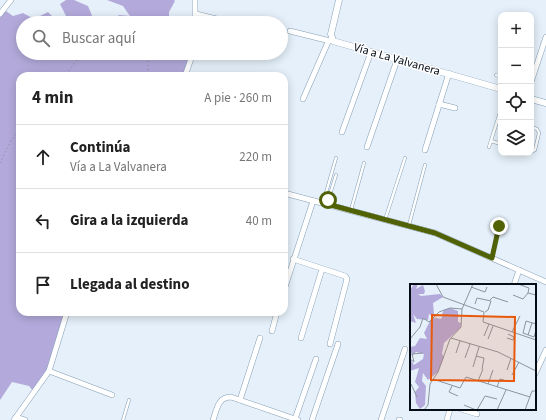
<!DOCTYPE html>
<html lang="es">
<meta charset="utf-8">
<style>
body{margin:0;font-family:"Source Sans 3",sans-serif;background:#f2f2f2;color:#222}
.controls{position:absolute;right:12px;top:12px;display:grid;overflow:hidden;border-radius:8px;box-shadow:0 2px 10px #0003}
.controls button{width:36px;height:36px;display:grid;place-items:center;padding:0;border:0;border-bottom:1px solid #e0e0e0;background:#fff;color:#222;font:20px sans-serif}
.stop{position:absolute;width:12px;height:12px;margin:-9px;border:3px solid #506106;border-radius:50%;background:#fff}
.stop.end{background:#506106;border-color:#fff;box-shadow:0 1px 4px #0008}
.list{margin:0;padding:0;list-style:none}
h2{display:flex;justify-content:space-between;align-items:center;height:52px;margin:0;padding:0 16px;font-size:17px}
h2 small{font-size:13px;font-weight:400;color:#767676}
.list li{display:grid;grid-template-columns:26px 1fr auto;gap:12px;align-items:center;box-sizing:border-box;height:64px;padding:0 16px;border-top:1px solid #e0e0e0}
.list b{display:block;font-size:15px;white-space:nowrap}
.list p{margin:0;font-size:13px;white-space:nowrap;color:#767676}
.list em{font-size:13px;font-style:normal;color:#767676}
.icon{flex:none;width:22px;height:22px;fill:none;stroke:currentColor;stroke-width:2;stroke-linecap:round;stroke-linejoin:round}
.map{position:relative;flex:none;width:546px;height:420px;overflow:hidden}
.search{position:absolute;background:#fff;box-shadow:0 2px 10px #0003;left:16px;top:16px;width:272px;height:44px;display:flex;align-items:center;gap:10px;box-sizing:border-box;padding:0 14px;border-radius:22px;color:#767676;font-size:15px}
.panel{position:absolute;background:#fff;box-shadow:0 2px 10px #0003;left:16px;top:72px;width:272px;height:244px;border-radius:12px}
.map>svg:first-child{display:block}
.forest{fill:#b3aadb}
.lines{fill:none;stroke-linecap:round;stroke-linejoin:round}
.service-casing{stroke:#859fb6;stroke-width:3.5}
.minor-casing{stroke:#859fb6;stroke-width:6}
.tertiary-casing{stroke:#859fb6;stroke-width:7}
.path{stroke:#818c95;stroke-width:1;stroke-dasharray:1 3;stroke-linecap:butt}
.service{stroke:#fff;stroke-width:2.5}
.minor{stroke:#fff;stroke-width:5}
.tertiary{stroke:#fff;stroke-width:6}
.route{stroke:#506106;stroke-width:5}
.labels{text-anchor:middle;stroke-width:3;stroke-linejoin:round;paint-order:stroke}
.street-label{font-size:12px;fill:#040d15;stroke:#fff}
.inset-road{fill:none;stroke:#8b959e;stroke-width:1}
.view{fill:#e8590c;fill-opacity:0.15;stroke:#e8590c;stroke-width:2}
.inset-edge{fill:none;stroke:#040d15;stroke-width:2}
</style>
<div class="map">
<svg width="546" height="420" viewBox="0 0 546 420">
<rect width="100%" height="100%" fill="#e5f0fa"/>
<g class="forest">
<polygon points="66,0 74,0 88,6 93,18 107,23 60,23 68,20 60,4"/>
<polygon points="107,0 174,0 175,1 169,12 169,23 111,23 119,15 130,16 123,6"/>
<polygon points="3,9 13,16 23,13 34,19 48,12 59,23 23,23 23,53 193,53 185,76 20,76 20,312 67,312 49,371 34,392 29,386 12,382 0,400 0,14"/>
</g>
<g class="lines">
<defs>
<g id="service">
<polyline points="496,75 501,77"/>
<polyline points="531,127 537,129 539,133 535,150 531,152"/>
<polyline points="491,141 501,144"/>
<polyline points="489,147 501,109"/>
<polyline points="323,203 336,158"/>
<polyline points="327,204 336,175"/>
<polyline points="351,210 364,163"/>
<polyline points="385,220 405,158"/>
<polyline points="409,225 425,165"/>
<polyline points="492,257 499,226"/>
<polyline points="123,420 129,400"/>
</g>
<g id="minor">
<polyline points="0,14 11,0"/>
<polyline points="196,14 233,23"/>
<polyline points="195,23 195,0"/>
<polyline points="290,31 330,41"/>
<polyline points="185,76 193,53"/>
<polyline points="531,82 546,37"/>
<polyline points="303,99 328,42"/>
<polyline points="439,104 455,108"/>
<polyline points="342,132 371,52"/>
<polyline points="367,147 397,60"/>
<polyline points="425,150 449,73"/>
<polyline points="284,193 435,233 546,282"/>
<polyline points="293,259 345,276 347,279 330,344"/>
<polyline points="514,285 519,270"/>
<polyline points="284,290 313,201"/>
<polyline points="272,331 277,312"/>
<polyline points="301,338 322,269"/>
<polyline points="49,371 112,395"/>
<polyline points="535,374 546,350"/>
<polyline points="240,400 260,338"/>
<polyline points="461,409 477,414"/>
<polyline points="16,417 25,420"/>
<polyline points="295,419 316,359"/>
<polyline points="14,420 49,371 67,312"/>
<path d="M213,420C217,409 218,397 231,397L298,420"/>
<polyline points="312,420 338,344"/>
<polyline points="381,420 405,349"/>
<polyline points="399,420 400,420"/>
<polyline points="447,420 450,409"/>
</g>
<g id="tertiary">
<polyline points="339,0 331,34 333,41 501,89"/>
<polyline points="531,99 546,103"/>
</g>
</defs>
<use href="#service" class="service-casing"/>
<use href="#minor" class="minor-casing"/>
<use href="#tertiary" class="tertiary-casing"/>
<g class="path">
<polyline points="148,53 148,76"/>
<polyline points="63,76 68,72 82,53"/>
<polyline points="0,163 11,141 20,129"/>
</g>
<use href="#service" class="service"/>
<use href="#minor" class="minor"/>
<use href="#tertiary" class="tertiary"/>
</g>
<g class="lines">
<polyline class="route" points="328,200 327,204 435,233 492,258 499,226"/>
</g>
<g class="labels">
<g class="street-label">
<text transform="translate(397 59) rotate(16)" y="4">Vía a La Valvanera</text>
</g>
</g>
<g transform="translate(410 284)">
<rect width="126" height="126" fill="#e5f0fa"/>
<path d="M4,0H8L6,5L13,1L15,7L14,10H8L11,12L30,10L33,13L23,19L24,30L22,32L19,30L18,36L7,35L3,30L6,39L0,37V6ZM40,24L48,27V38L51,39L50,44L34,59L32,70L34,73L28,88L18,96L13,89L12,97L16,102L15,121L10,125L6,119L5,108L9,103L5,98L9,84L0,87V75L4,81L13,75L14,70L6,68L2,72L0,63L5,62L10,54L17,55L14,49L22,33L31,35L33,31L41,34L32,30L34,26Z" fill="#b3aadb"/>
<path class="inset-road" d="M26,0L33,13L74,28L73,38L126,56M108,0L119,4L118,9L126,11M61,3L75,8L77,3M103,11L113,15L118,9M80,16L83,13L98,18M65,20L67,14L81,17L78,26L75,28M126,40L116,37L113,49L124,53L126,46M102,48L110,32M118,51L122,39M74,52L79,40M41,54L88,68L126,87M97,54L103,56L104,53L98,50M0,55L10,43L13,34L19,38L29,28L40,24L52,25M78,55L83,42M46,69L50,57M66,72L74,74L72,85M55,74L60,60M0,75L4,78L2,70L13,69M63,83L69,63M97,86L101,74M102,91L109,78M23,95L50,104L56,93L120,113M68,97L73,85M1,100L7,113M78,100L83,86M42,102L39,108L48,112M87,103L90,95L94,96M54,121L66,126M14,126L18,121L20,100L28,88L40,55L51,43L52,25L63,0M67,126L75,112L87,115M87,126L96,106M115,126L122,107H126"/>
<path class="view" d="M22,31L105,33L104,97L21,96Z"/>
<rect width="126" height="126" class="inset-edge"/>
</g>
</svg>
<div class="controls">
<button>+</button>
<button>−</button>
<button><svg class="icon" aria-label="locate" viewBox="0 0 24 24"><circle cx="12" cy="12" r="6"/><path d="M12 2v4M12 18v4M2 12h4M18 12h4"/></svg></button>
<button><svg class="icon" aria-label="layers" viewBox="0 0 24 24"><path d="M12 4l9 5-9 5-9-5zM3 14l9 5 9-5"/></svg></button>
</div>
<div class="stop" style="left:328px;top:200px"></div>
<div class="stop end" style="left:499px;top:226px"></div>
<div class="search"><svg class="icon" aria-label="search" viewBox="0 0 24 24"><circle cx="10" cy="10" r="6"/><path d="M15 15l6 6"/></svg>Buscar aquí</div>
<section class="panel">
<h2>4 min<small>A pie · 260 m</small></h2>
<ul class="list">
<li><svg class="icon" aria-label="ahead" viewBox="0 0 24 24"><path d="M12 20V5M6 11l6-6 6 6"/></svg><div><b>Continúa</b><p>Vía a La Valvanera</p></div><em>220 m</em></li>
<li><svg class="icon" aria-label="left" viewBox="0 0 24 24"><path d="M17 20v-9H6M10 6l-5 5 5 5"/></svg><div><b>Gira a la izquierda</b></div><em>40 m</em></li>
<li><svg class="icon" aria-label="arrive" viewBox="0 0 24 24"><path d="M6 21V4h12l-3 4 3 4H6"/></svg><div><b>Llegada al destino</b></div></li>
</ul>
</section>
</div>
